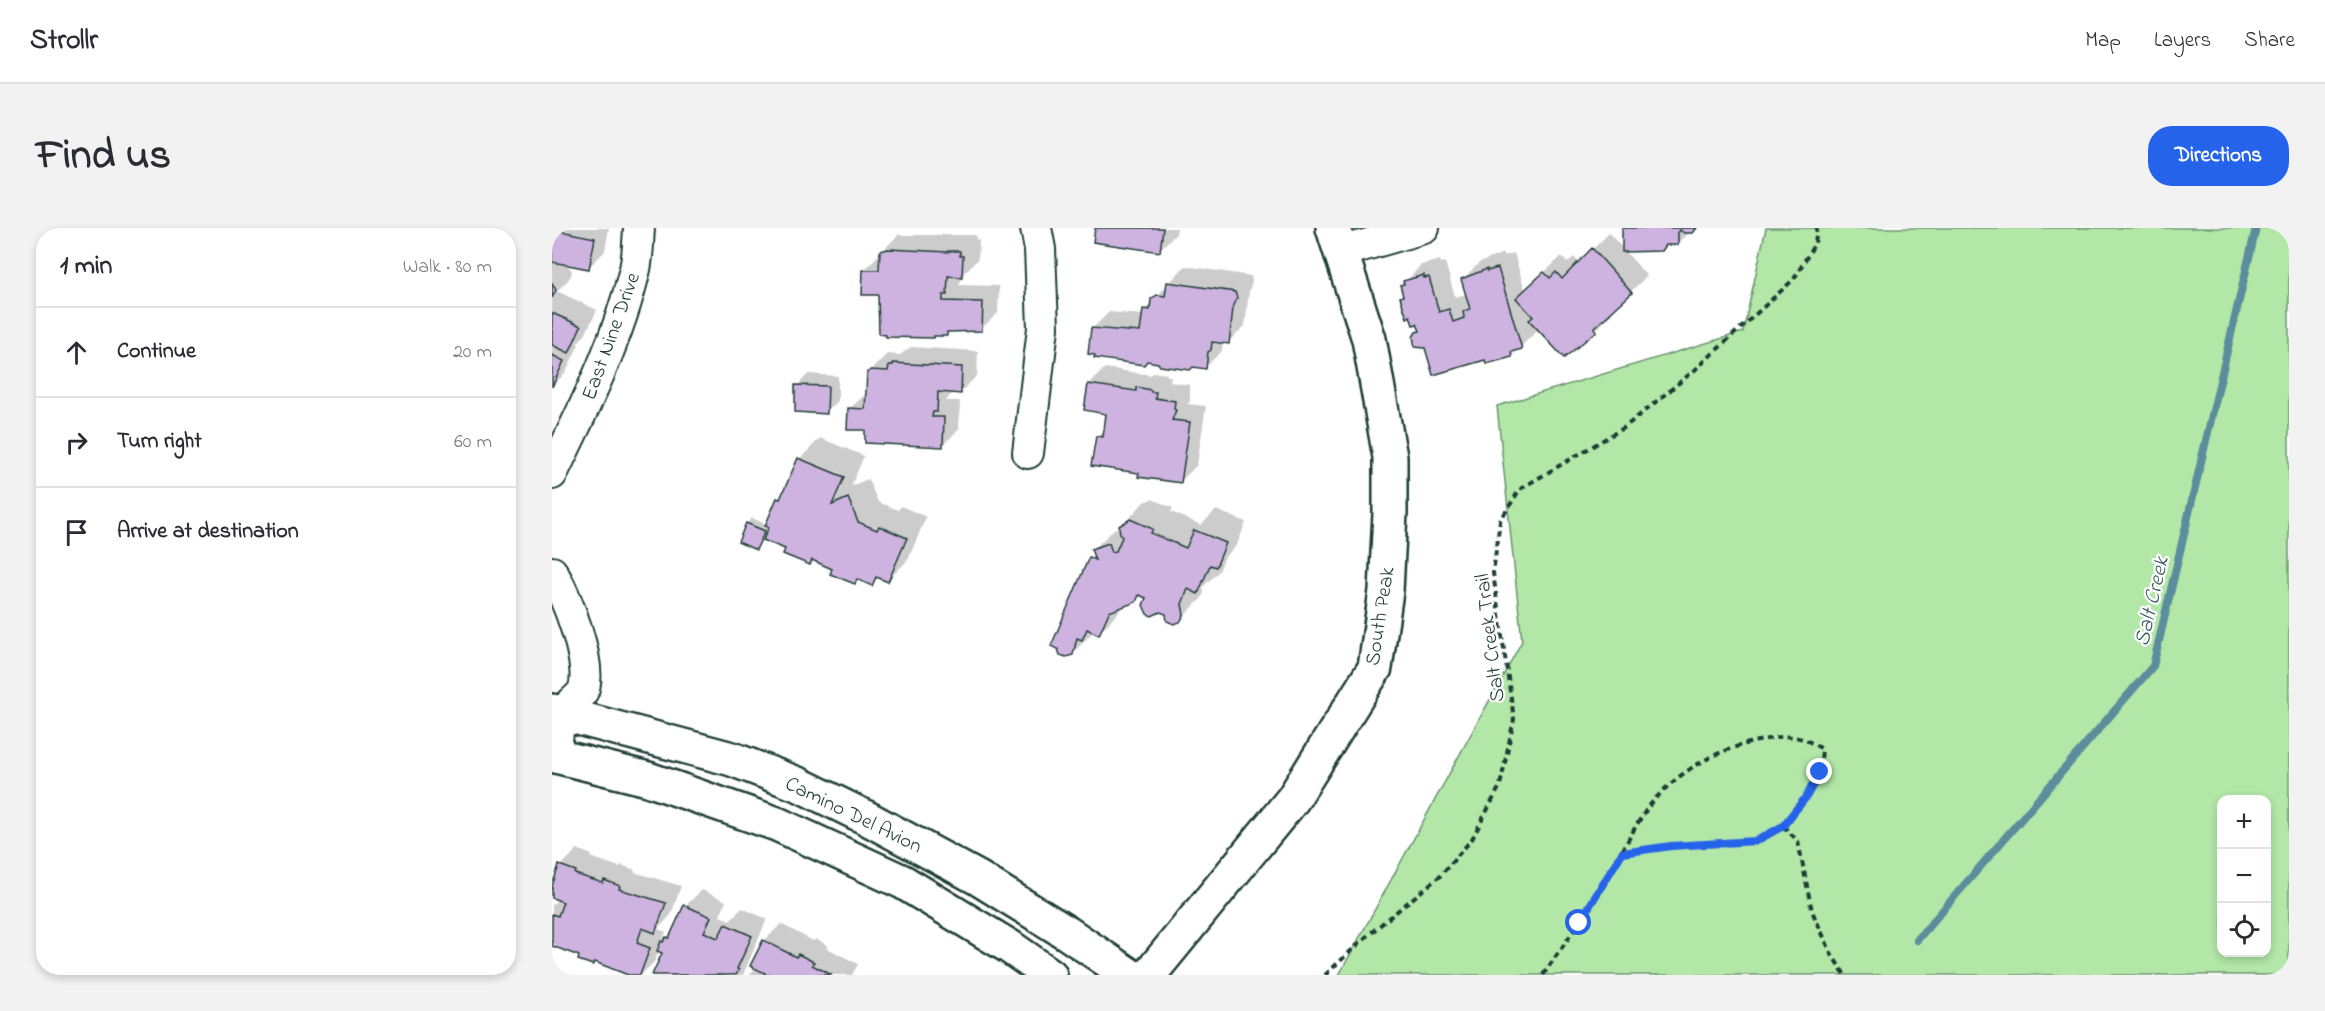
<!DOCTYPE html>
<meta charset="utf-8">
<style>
body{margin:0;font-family:"Indie Flower",sans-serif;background:#f2f2f3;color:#2b2b33}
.controls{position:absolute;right:18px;bottom:18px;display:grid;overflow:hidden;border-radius:12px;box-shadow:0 3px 9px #0003}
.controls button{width:54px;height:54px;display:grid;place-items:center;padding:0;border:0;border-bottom:2px solid #e1e1e2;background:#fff;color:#2b2b33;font:30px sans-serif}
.stop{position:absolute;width:18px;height:18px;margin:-14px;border:4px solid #2563eb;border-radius:50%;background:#fff}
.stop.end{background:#2563eb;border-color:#fff;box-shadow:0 2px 6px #0008}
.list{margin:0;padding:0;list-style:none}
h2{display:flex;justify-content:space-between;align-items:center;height:78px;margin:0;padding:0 24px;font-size:26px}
h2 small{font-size:20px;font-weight:400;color:#7c7c81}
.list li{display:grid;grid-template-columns:39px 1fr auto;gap:18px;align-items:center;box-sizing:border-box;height:90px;padding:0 24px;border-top:2px solid #e1e1e2}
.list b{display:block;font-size:22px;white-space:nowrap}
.list em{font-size:20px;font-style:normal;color:#7c7c81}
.icon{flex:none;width:33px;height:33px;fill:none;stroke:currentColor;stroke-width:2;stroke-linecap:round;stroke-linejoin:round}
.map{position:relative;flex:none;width:1737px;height:747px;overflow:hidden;border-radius:24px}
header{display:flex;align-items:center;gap:36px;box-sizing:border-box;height:84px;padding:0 30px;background:#fff;border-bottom:2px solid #e1e1e2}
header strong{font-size:28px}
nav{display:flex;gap:33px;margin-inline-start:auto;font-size:21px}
.intro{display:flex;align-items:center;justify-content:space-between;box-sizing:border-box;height:144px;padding:0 36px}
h1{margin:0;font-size:42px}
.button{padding:15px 27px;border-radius:24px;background:#2563eb;color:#fff;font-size:21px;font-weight:700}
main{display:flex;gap:36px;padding:0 36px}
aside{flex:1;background:#fff;border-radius:24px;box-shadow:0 3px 9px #0003}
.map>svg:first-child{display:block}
.green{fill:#b2e7a8;stroke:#68926e;stroke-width:1.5;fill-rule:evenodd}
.shadow{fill:#0003}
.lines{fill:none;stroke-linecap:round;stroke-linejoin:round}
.stream{stroke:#5b8d9d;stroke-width:8}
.building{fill:#ceb3e1;stroke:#1f3d34;stroke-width:1.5}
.minor-casing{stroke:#1f3d34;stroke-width:34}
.tertiary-casing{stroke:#1f3d34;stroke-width:38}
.secondary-casing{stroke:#1f3d34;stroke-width:38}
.path{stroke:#1f3d34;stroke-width:4;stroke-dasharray:6 4.5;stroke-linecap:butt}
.minor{stroke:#fff;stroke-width:30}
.tertiary{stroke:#fff;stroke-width:33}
.secondary{stroke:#fff;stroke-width:33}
.route{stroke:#2563eb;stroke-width:8}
.labels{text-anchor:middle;stroke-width:4.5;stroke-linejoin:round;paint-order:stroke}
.street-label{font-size:21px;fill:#1f3d34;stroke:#fff}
.water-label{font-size:22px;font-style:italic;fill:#385e60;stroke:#fff}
</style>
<header>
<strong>Strollr</strong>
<nav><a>Map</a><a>Layers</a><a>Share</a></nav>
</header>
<div class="intro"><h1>Find us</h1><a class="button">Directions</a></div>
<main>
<aside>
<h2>1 min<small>Walk · 80 m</small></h2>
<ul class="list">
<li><svg class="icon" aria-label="ahead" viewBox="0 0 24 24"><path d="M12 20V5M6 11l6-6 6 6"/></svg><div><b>Continue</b></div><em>20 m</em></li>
<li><svg class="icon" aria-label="right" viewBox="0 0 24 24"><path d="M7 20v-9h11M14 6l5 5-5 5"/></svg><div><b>Turn right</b></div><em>60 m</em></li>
<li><svg class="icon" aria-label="arrive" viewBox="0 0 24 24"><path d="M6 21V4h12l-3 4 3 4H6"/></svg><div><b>Arrive at destination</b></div></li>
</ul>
</aside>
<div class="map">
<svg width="1737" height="747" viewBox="0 0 1737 747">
<rect width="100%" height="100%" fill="#fff"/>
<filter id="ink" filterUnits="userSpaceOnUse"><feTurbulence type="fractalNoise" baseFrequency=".0167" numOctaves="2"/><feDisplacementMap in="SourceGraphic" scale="12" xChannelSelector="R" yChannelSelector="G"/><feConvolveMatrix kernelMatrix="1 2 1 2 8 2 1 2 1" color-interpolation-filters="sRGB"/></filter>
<g filter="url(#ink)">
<path class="green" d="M1214,0H1737V747H787L970,413L945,178L1191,104ZM1670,572H1714V724H1670Z"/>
<g class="shadow">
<polygon points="0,0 57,0 53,23 37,39 11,34 19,41 20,45 17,51 5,63 45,82 33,107 25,115 27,116 14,144 0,159"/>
<polygon points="544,0 625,0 624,6 607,22"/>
<polygon points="1071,0 1143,0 1125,16 1116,16 1110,21 1072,22 1095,48 1058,83 1060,86 1044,102 983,96 985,103 959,128 934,130 874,119 865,105 869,102 866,94 850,58 869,37 888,32 889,35 893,34 903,69 915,66 911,51 927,35 951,25 951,28 962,25 973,62 1010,28 1015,35 1022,29 1027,35 1057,5 1072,22"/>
<polygon points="346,7 424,7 424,12 427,12 426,31 411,46 407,57 447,58 446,85 429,101 398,102 394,106 328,66 312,42"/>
<polygon points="633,38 699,48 700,53 697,63 693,98 676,114 671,113 670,123 653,139 607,134 541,100 557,84 592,87 593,81"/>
<polygon points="359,119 426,123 425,148 408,164 401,164 394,173 408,173 407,201 390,218 314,213 315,201 297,181 315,165 316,145 335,126 348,127"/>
<polygon points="553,140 599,147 602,144 615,146 615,148 619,148 618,154 638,157 638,173 635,176 654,178 645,237 629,253 589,244 545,209 554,200 556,185 537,156"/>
<polygon points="256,146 286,148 286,173 274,184 245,158"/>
<polygon points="268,210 312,228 299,258 316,251 326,274 346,282 349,278 374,289 356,332 336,352 327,348 320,356 307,350 302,355 282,340 261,331 257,335 235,320 211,310 204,320 195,295 200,290 216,297 248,231"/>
<polygon points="600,271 621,280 619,284 649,297 664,282 694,294 685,317 673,329 667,343 651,359 652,365 649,371 628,392 589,367 583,373 570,377 567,384 547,405 542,403 520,426 538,330 543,326 541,322 562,301 570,298 592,274"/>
<polygon points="25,621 40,627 39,629 67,639 69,637 83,642 82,644 129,658 119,687 106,701 114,704 109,715 122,702 133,678 150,662 174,673 168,688 178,692 190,680 215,691 191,747 102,747 112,724 107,722 103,733 89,747 81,747 0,718 0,677 6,671 0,668 0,663 9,638"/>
<polygon points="229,696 261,713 264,711 277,718 275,720 306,736 300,747 197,747 205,739 200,737 212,713"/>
</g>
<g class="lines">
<polyline class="stream" points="1365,712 1601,438 1704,0"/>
</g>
<g class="building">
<polygon points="0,0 9,0 8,3 43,10 37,41 0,34"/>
<polygon points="543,0 611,0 608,24 541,14"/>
<polygon points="1070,0 1145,0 1141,5 1132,5 1128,2 1126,5 1126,17 1114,17 1110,23 1070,24"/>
<polygon points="1040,20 1080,65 1042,100 1045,103 1012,130 977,92 981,89 964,70 992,44 998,50 1004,44 1010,51"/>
<polygon points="336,21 396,24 396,23 408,23 408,28 411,28 410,49 396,48 395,67 391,67 391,73 431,74 430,103 395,104 395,108 382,108 382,110 334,109 334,107 327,106 326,67 310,67 311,42 327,42 328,23"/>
<polygon points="946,40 970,121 959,124 960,129 934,136 933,132 881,147 873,120 863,119 861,109 864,104 868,103 865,96 861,97 858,88 855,90 848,69 851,68 848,57 852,56 851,53 872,47 872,50 877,49 887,84 897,81 901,94 912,90 911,83 918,81 909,51 935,41 935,43"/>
<polygon points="615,54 683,64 685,70 681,80 677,116 660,114 659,122 656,124 654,141 641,139 638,142 608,138 606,135 595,133 592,137 542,130 543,127 536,126 539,100 588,104 591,81 598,82 599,71 605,67 613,68"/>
<polygon points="0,55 4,62 0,70"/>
<polygon points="0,85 29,98 17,125 0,117"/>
<polygon points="0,127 12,133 0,159"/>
<polygon points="341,135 410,139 409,166 386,164 385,184 381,184 380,189 392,189 391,219 313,215 313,202 295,202 296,180 313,181 315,144 317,144 318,142 336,143 337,137 341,137"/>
<polygon points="536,156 584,163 584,159 599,162 599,164 604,164 603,170 623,173 622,181 624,182 620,192 638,194 629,255 586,249 587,245 539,238 544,208 551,209 554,186 532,182"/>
<polygon points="243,157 276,158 275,186 243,184"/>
<polygon points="246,230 292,249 280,277 296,270 306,294 325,302 327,298 355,310 336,354 324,349 320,358 305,351 303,356 278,346 280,341 260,332 258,337 231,326 233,321 211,312 217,299 213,298 225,270 228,271"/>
<polygon points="578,291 601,301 599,305 634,320 642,302 674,315 664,339 658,337 646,366 636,361 630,376 632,387 628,394 622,396 615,393 614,386 608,384 600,388 595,386 591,377 594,370 587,367 584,374 557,384 547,407 535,401 530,412 525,410 521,427 514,429 508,427 506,421 499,418 537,329 543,332 539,321 557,315 560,324 564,323 570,309 568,306 567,298"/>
<polygon points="194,295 213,303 204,322 186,314"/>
<polygon points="7,637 24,643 23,646 51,655 52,652 68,658 67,661 114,675 103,705 90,700 85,715 98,720 88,747 76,747 43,734 41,737 26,732 27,728 0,718 0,686 6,688 11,674 0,670 0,658"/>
<polygon points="132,677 159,689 152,704 166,710 173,696 200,708 185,741 187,742 184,747 100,747 110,725 105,723 109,713 111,714 114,709 117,710"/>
<polygon points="211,712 244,729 246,726 262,734 260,737 280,747 212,747 213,745 198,738"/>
</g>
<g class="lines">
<defs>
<g id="minor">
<polyline points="789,24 872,0"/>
<polyline points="476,225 491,100 488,21 484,0"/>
<path d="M0,246C32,180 66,113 83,41C86,28 86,14 87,0"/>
<path d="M0,344C14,366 42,438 31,463C27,470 17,476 12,483C6,491 5,517 3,528"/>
</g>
<polyline id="tertiary" points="597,747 741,571 823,440 834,363 838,285 838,229 817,111 781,0"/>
<g id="secondary">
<polyline points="0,483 180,531 248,557 313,589 426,650 515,705 577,747"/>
<polyline points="0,527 96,551 225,596 351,654 458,719 498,747"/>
</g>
</defs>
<use href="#minor" class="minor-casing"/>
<use href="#tertiary" class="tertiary-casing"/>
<use href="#secondary" class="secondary-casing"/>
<g class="path">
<polyline points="1231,598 1246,613 1260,683 1280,727 1293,747"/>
<polyline points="773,747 815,708 888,648 920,611 948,558 962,491 941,345 948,293 968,261 1073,199 1144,141 1242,51 1263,15 1265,0"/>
<path d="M991,747C1012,716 1035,685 1054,652C1069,628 1081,599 1098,577C1125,544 1165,521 1206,513C1234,507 1245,505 1270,521L1268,544L1254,569L1231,598L1204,613L1119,618L1070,625"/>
</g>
<use href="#minor" class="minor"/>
<use href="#tertiary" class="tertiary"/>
<use href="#secondary" class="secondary"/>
</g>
</g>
<g class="lines" filter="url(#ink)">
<polyline class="route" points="1027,695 1070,625 1119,618 1204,613 1231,598 1254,569 1268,544"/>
</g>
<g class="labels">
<g class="street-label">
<text transform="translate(58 108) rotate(-70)" y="7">East Nine Drive</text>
<text transform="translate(827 388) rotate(-81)" y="7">South Peak</text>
<text transform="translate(937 410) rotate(-97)" y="7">Salt Creek Trail</text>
<text transform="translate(302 586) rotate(26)" y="7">Camino Del Avion</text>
</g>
<g class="water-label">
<text transform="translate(1598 373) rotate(-77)" y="8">Salt Creek</text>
</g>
</g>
</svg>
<div class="controls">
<button>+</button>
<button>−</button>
<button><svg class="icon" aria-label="locate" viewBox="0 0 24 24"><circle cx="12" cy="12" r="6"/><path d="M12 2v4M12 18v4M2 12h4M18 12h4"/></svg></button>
</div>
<div class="stop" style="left:1027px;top:695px"></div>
<div class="stop end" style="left:1268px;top:544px"></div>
</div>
</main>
